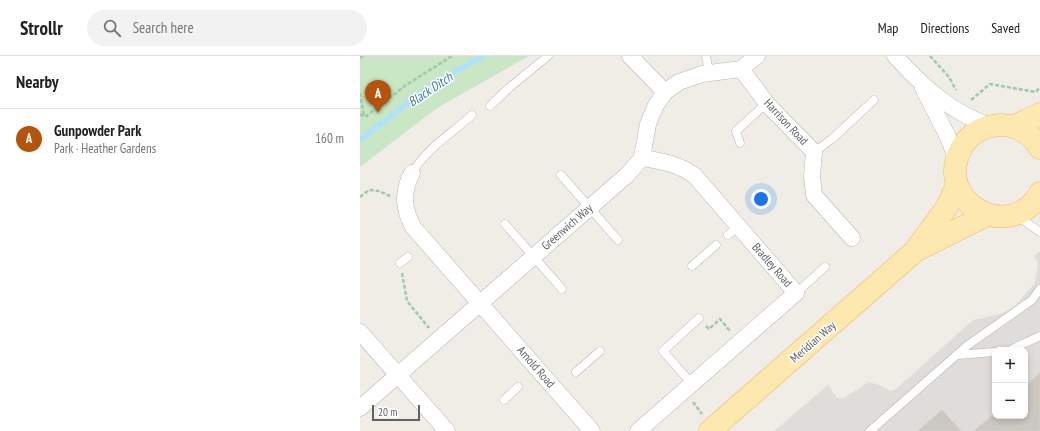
<!DOCTYPE html>
<meta charset="utf-8">
<style>
body{margin:0;font-family:"PT Sans Narrow",sans-serif;background:#f2f2f2;color:#202124}
.controls{position:absolute;right:12px;bottom:12px;display:grid;overflow:hidden;border-radius:8px;box-shadow:0 2px 6px #0003}
.controls button{width:36px;height:36px;display:grid;place-items:center;padding:0;border:0;border-bottom:1px solid #e0e0e0;background:#fff;color:#202124;font:20px sans-serif}
.scale{position:absolute;left:12px;bottom:10px;width:48px;box-sizing:border-box;padding-left:4px;border:2px solid #5e6367;border-top:0;font-size:11px;line-height:14px;white-space:nowrap;color:#5e6367;-webkit-text-stroke:3px #fff;paint-order:stroke}
.you{position:absolute;left:401px;top:143px;width:14px;height:14px;margin:-10px;border:3px solid #fff;border-radius:50%;background:#1a73e8;box-shadow:0 0 0 6px #1a73e833}
.badge{display:grid;place-items:center;width:26px;height:26px;border-radius:50%;background:#b45309;color:#fff;font-size:13px;font-weight:700}
.pin{position:absolute;translate:-50% -33px;filter:drop-shadow(0 1px 2px #0008)}
.pin::after{content:'';position:absolute;top:21px;width:14px;height:12px;background:inherit;clip-path:polygon(0 0,100% 0,50% 100%)}
.list{margin:0;padding:0;list-style:none}
h2{display:flex;justify-content:space-between;align-items:center;height:52px;margin:0;padding:0 16px;font-size:17px}
h2 small{font-size:13px;font-weight:400;color:#757577}
.list li{display:grid;grid-template-columns:26px 1fr auto;gap:12px;align-items:center;box-sizing:border-box;height:60px;padding:0 16px;border-top:1px solid #e0e0e0}
.list b{display:block;font-size:15px;white-space:nowrap}
.list p{margin:0;font-size:13px;white-space:nowrap;color:#757577}
.list em{font-size:13px;font-style:normal;color:#757577}
.icon{flex:none;width:22px;height:22px;fill:none;stroke:currentColor;stroke-width:2;stroke-linecap:round;stroke-linejoin:round}
.map{position:relative;flex:none;width:680px;height:375px;overflow:hidden}
header{display:flex;align-items:center;gap:24px;box-sizing:border-box;height:56px;padding:0 20px;background:#fff;border-bottom:1px solid #e0e0e0}
header strong{font-size:19px}
nav{display:flex;gap:22px;margin-inline-start:auto;font-size:14px}
.search{width:280px;height:36px;background:#f2f2f2;display:flex;align-items:center;gap:10px;box-sizing:border-box;padding:0 14px;border-radius:22px;color:#757577;font-size:15px}
main{display:flex}
aside{flex:1;background:#fff}
.map>svg:first-child{display:block}
.industrial{fill:#dfdcd9;fill-rule:evenodd}
.green{fill:#c9e7c5}
.lines{fill:none;stroke-linecap:round;stroke-linejoin:round}
.stream{stroke:#abe2fd;stroke-width:5}
.building{fill:#cbc8c3;stroke:#d5cec5}
.lane-casing{stroke:#b2b5b9;stroke-width:9}
.street-casing{stroke:#b2b5b9;stroke-width:17}
.primary-casing{stroke:#eeb763;stroke-width:23}
.path{stroke:#9fcaa6;stroke-width:2.5;stroke-dasharray:4 2;stroke-linecap:butt}
.lane{stroke:#fff;stroke-width:8}
.street{stroke:#fff;stroke-width:16}
.primary{stroke:#fde8b0;stroke-width:22}
.labels{text-anchor:middle;stroke-width:3;stroke-linejoin:round;paint-order:stroke}
.street-label{font-size:12px;fill:#5e6367;stroke:#fff}
.water-label{font-size:13px;font-style:italic;fill:#40789e;stroke:#fff}
</style>
<header>
<strong>Strollr</strong>
<div class="search"><svg class="icon" aria-label="search" viewBox="0 0 24 24"><circle cx="10" cy="10" r="6"/><path d="M15 15l6 6"/></svg>Search here</div>
<nav><a>Map</a><a>Directions</a><a>Saved</a></nav>
</header>
<main>
<aside>
<h2>Nearby<small></small></h2>
<ul class="list">
<li><span class="badge">A</span><div><b>Gunpowder Park</b><p>Park · Heather Gardens</p></div><em>160 m</em></li>
</ul>
</aside>
<div class="map">
<svg width="680" height="375" viewBox="0 0 680 375">
<rect width="100%" height="100%" fill="#f0ede7"/>
<path class="industrial" d="M680,195V375H414L468,329L477,342H484L509,326L519,329L531,335L536,333L613,264L641,258L654,251L675,227L678,206L674,200ZM635,294H665V360H635Z"/>
<polygon class="green" points="0,0 169,0 77,52 0,111"/>
<g class="lines">
<polyline class="stream" points="0,84 71,29 123,0"/>
</g>
<g class="building">
<polygon points="680,317 680,375 614,375 632,360 665,360 665,331"/>
<polygon points="582,354 601,375 558,375"/>
</g>
<g class="lines">
<defs>
<g id="lane">
<polyline points="346,0 349,16"/>
<polyline points="130,50 150,31 188,0"/>
<polyline points="380,87 376,75 407,47"/>
<polyline points="454,96 472,83 514,44"/>
<path d="M52,117C67,92 91,78 112,59"/>
<polyline points="201,119 258,184"/>
<polyline points="656,159 680,176"/>
<polyline points="145,168 202,233"/>
<polyline points="368,179 378,170"/>
<polyline points="40,207 48,201"/>
<polyline points="332,210 356,189"/>
<polyline points="436,237 465,211"/>
<polyline points="650,294 680,280"/>
<polyline points="597,299 635,296"/>
<polyline points="216,316 240,295"/>
<polyline points="332,328 303,295 339,262"/>
<polyline points="144,344 158,331"/>
<polyline points="510,375 608,289 672,244 680,233"/>
</g>
<g id="street">
<polyline points="270,0 305,36"/>
<path d="M535,0C562,30 592,57 630,70"/>
<polyline points="381,13 408,49 454,96 452,120 454,139 492,182"/>
<polyline points="563,32 587,79 596,101"/>
<path d="M52,117C42,136 43,152 53,171L232,375"/>
<polyline points="0,276 87,375"/>
<polyline points="0,352 267,119 282,102 288,68 296,49 305,36 319,26 342,18 381,13 397,0"/>
<path d="M278,375L436,237L335,120C319,108 302,105 282,102"/>
</g>
<g id="primary">
<polyline points="653,71 680,58"/>
<path d="M680,92C672,79 656,68 640,69C624,70 610,77 602,91C571,146 651,189 680,137"/>
<polyline points="557,194 627,159"/>
<polyline points="350,375 554,196 587,151 597,129"/>
</g>
</defs>
<use href="#lane" class="lane-casing"/>
<use href="#street" class="street-casing"/>
<use href="#primary" class="primary-casing"/>
<g class="path">
<polyline points="570,0 589,21 596,34"/>
<polyline points="0,2 3,0"/>
<polyline points="0,37 4,60"/>
<polyline points="611,44 630,28 676,36 680,31"/>
<polyline points="0,58 5,61 46,29 92,0"/>
<polyline points="0,141 9,134 19,135 30,140"/>
<polyline points="42,217 47,245 69,272"/>
<polyline points="346,270 349,273 360,263 370,275"/>
<polyline points="333,346 342,358"/>
</g>
<use href="#lane" class="lane"/>
<use href="#street" class="street"/>
<use href="#primary" class="primary"/>
</g>
<g class="labels">
<g class="street-label">
<text transform="translate(426 66) rotate(47)" y="4">Harrison Road</text>
<text transform="translate(207 171) rotate(-41)" y="4">Greenwich Way</text>
<text transform="translate(412 209) rotate(49)" y="4">Bradley Road</text>
<text transform="translate(453 286) rotate(-41)" y="4">Meridian Way</text>
<text transform="translate(176 311) rotate(49)" y="4">Arnold Road</text>
</g>
<g class="water-label">
<text transform="translate(70 33) rotate(-34)" y="5">Black Ditch</text>
</g>
</g>
</svg>
<div class="controls">
<button>+</button>
<button>−</button>
</div>
<div class="scale">20 m</div>
<div class="you"></div>
<div class="pin badge" style="left:18px;top:57px">A</div>
</div>
</main>
